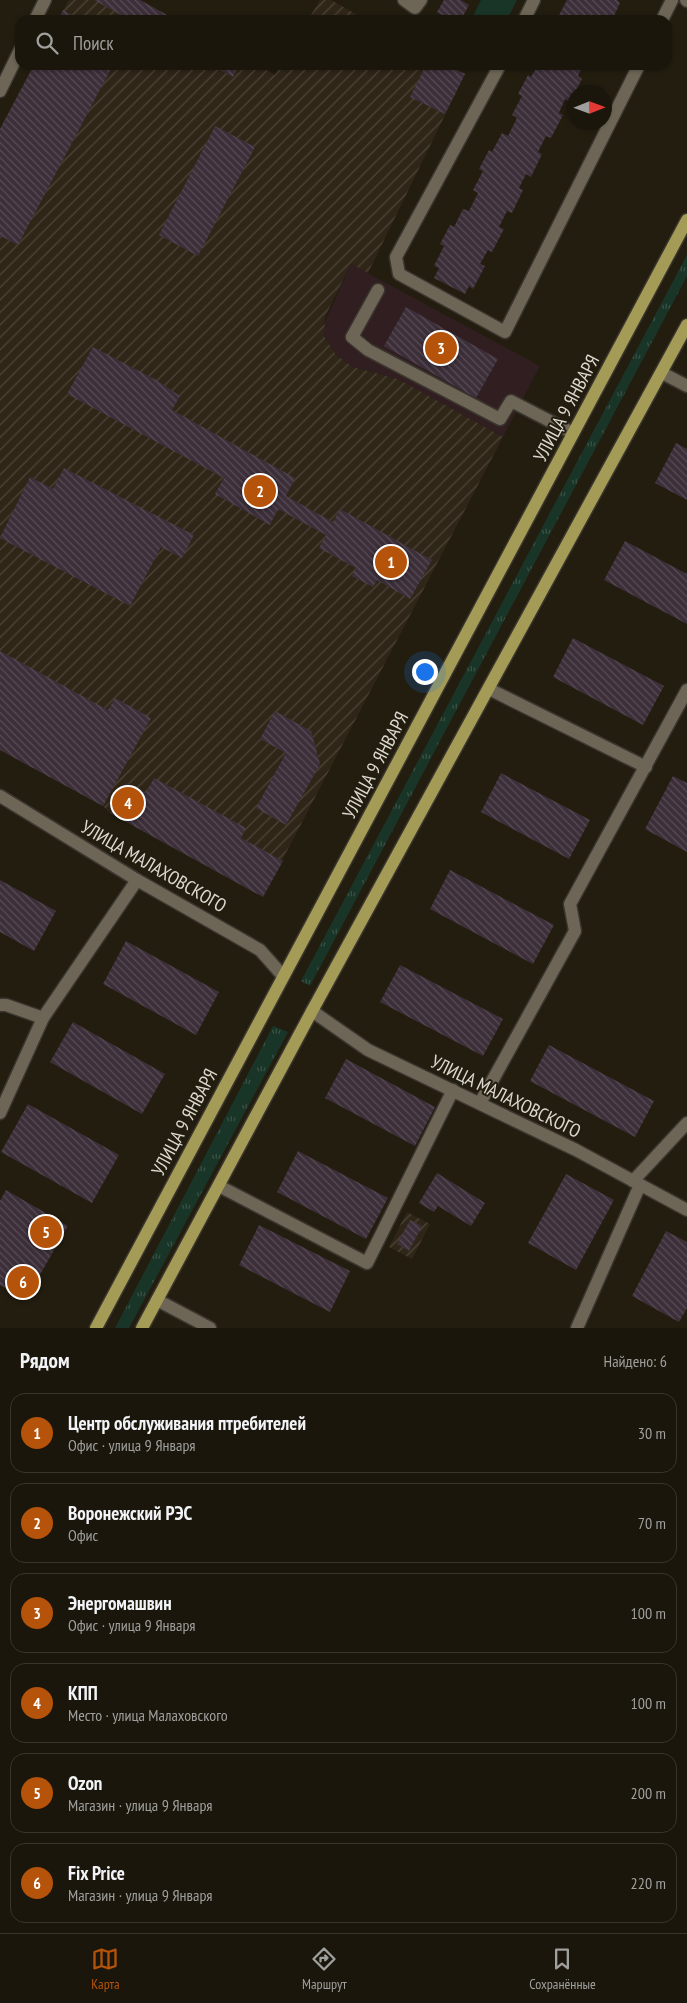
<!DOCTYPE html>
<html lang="ru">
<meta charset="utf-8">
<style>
body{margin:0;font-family:"PT Sans Narrow",sans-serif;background:#272319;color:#f1f3f6}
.compass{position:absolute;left:567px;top:85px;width:45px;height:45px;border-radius:50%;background:#1a160b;box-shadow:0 1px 4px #0004;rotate:89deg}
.you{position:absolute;left:424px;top:671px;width:18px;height:18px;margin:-12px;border:4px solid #fff;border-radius:50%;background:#1a73e8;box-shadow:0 0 0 8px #1a73e833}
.badge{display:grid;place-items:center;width:32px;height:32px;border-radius:50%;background:#b45309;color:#fff;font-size:16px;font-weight:700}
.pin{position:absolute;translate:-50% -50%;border:2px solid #fff;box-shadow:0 1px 5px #0006}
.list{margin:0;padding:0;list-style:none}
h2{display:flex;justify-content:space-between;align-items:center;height:65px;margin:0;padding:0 20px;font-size:21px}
h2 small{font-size:16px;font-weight:400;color:#9f9f9d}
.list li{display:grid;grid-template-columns:32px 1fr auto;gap:15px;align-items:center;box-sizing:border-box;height:80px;margin:0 10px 10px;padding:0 10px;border:1px solid #38352c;border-radius:15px}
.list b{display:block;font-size:19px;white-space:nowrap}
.list p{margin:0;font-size:16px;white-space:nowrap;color:#9f9f9d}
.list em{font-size:16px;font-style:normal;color:#9f9f9d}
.icon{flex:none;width:28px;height:28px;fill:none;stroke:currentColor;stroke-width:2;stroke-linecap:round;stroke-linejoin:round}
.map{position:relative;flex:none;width:687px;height:1328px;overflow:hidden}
.search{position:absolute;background:#1a160b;box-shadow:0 1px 4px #0004;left:15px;right:15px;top:15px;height:55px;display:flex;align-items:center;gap:12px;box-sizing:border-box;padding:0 18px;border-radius:15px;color:#9f9f9d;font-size:19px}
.sheet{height:605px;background:#1a160b}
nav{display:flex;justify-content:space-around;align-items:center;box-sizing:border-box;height:70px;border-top:1px solid #38352c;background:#1a160b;font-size:14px;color:#9f9f9d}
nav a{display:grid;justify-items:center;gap:2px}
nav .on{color:#b45309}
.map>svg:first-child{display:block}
.commercial{fill:#311e20}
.industrial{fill:url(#industrial-furrows)}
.grass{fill:url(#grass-tufts)}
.park{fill:#193528}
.building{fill:url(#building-back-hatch)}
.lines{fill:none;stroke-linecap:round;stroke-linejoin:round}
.minor-casing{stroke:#3a352e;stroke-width:15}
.major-casing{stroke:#3a352e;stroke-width:15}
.minor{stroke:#6d6656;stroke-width:12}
.major{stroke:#a49b56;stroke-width:12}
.labels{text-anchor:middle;stroke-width:4;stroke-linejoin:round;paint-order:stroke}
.street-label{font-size:19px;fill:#dcd8cf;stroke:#221d0f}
</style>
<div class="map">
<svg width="687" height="1328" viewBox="0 0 687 1328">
<defs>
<pattern id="industrial-furrows" width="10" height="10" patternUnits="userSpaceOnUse" patternTransform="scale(1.25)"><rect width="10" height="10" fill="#302618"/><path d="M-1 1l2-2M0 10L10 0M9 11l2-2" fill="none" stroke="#4d4539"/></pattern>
<pattern id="grass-tufts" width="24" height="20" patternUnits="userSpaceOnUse" patternTransform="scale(1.25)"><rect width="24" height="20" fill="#193528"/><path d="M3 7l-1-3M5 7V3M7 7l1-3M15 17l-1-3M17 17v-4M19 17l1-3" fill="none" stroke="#3a5246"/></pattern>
<pattern id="building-back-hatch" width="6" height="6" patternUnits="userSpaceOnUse" patternTransform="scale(1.25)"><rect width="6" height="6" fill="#3c2f3a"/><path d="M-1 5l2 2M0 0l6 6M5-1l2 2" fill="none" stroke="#584c55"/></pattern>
</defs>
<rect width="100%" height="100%" fill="#221d0f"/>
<polygon class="commercial" points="351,264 540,366 503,437 398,379 353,367 336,355 324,336 324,324"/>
<g class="industrial">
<polygon points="69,0 140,0 176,20 58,20"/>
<polygon points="320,0 331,0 366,20 308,20"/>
<polygon points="34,65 258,65 275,75 281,65 447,65 465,74 368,273 351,264 325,317 324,336 336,355 353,367 398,379 503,437 263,897 110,813 103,806 0,750 0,129"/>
<polygon points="407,1212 430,1224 412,1259 389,1247"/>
</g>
<g class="grass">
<polygon points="687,255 687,276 310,986 301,981"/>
<polygon points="273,1026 288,1032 129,1328 115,1328"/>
</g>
<polygon class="park" points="481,0 517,0 507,20 471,20"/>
<g class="building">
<polygon points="94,0 140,0 176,20 130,20"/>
<polygon points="444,0 461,0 469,5 461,20 451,20 437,12"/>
<polygon points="567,0 617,0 620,3 612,20 560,20 557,19"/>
<polygon points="63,10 81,20 58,20"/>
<polygon points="34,65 113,65 18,245 1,236 0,238 0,129"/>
<polygon points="211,65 239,65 233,77"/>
<polygon points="426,65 447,65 465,74 445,114 410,97"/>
<polygon points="538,65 583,65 578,76 582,79 570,102 565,99 559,113 563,115 551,138 546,136 538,152 542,154 531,177 526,174 519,188 523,190 512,213 507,211 499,227 504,229 492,252 488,250 480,264 485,266 473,289 469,286 465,294 434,278 439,268 434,266 444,246 440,244 450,225 454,227 463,209 469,211 478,193 473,190 483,171 479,169 489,150 492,152 502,133 508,136 517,118 512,115 522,96 518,94 528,75 531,77"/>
<polygon points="215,126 255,147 198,256 159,235"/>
<polygon points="406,307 498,359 476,398 384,346"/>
<polygon points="93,347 158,381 180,396 172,410 295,478 286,496 333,522 340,509 432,560 410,599 377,580 373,587 352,576 356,568 319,548 326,535 278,509 270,525 215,494 224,478 67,394"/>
<polygon points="676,443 687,449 687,500 655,483"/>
<polygon points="64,468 194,535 182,558 161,547 130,606 0,538 30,477 53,489"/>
<polygon points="625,541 687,574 687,624 604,580"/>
<polygon points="573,638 664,686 643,725 553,677"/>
<polygon points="0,651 108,710 115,698 151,718 103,806 0,750"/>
<polygon points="275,711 311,731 320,764 286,825 256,808 286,753 260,739"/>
<polygon points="501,773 590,820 569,859 481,812"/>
<polygon points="673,776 687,783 687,852 645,829"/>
<polygon points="154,778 246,828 241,838 283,861 263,897 110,813 126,783 146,793"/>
<polygon points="450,870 554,925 533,964 430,909"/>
<polygon points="0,880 56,911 34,951 0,932"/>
<polygon points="126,941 219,992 196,1035 103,984"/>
<polygon points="400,965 503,1019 483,1056 380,1002"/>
<polygon points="73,1022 165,1074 142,1114 50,1062"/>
<polygon points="549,1045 654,1101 635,1137 530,1081"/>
<polygon points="346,1059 435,1107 415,1146 325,1098"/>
<polygon points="28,1104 119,1155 92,1203 1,1152"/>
<polygon points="298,1151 388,1198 366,1239 277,1192"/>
<polygon points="437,1173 485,1203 471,1226 438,1206 434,1212 419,1203"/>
<polygon points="566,1174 614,1200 576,1270 528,1243"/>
<polygon points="6,1190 68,1226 26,1299 0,1285 0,1201"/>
<polygon points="410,1220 422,1226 409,1251 397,1244"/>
<polygon points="259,1225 350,1271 330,1312 239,1265"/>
<polygon points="666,1231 687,1242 687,1308 679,1322 632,1296"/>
</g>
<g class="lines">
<defs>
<g id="minor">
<polyline points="404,0 415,8 421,0"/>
<polyline points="686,0 687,1"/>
<polyline points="35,20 45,0"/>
<polyline points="524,20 534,0"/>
<polyline points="662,20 672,0"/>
<polyline points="500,65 396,257 399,274 505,332 639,65"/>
<polyline points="0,91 20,50"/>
<polyline points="378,290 352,337 368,350 500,419 511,401 573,433"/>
<polyline points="662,373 687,386"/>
<polyline points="489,689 646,767"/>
<polyline points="0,796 137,880 260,950 283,976"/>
<polyline points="0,1005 6,1005 43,1018"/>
<polyline points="312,1011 368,1050 576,1150 687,1210"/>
<polyline points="480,1103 575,931 570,904 687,690"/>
<polyline points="0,1113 43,1018 137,880"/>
<polyline points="633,1181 687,1123"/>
<polyline points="219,1186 367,1263 453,1090"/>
<polyline points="157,1300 210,1328"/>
<polyline points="577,1328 640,1185"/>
</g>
<g id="major">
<polyline points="96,1328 687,220"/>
<polyline points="142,1328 312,1011 687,325"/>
</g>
</defs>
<use href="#minor" class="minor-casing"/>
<use href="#major" class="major-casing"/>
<use href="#minor" class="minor"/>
<use href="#major" class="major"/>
</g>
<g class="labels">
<g class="street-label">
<text transform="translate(566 408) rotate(-62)" y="7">УЛИЦА 9 ЯНВАРЯ</text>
<text transform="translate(375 765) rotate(-62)" y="7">УЛИЦА 9 ЯНВАРЯ</text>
<text transform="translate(154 866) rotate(30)" y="7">УЛИЦА МАЛАХОВСКОГО</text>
<text transform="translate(506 1096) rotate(26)" y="7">УЛИЦА МАЛАХОВСКОГО</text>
<text transform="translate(184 1122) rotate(-62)" y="7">УЛИЦА 9 ЯНВАРЯ</text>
</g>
</g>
</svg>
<svg class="compass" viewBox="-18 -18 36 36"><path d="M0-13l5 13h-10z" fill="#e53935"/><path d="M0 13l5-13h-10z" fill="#9f9f9d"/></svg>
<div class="you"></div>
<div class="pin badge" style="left:391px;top:562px">1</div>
<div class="pin badge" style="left:260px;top:491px">2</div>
<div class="pin badge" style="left:441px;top:348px">3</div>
<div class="pin badge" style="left:128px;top:803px">4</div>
<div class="pin badge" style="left:46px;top:1232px">5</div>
<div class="pin badge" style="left:23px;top:1282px">6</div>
<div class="search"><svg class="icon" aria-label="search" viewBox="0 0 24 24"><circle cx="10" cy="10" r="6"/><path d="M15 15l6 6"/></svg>Поиск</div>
</div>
<section class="sheet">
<h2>Рядом<small>Найдено: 6</small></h2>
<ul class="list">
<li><span class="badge">1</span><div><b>Центр обслуживания птребителей</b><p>Офис · улица 9 Января</p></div><em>30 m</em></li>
<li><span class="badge">2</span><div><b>Воронежский РЭС</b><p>Офис</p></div><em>70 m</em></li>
<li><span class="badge">3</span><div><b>Энергомашвин</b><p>Офис · улица 9 Января</p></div><em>100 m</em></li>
<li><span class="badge">4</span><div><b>КПП</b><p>Место · улица Малаховского</p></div><em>100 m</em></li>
<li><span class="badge">5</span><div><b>Ozon</b><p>Магазин · улица 9 Января</p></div><em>200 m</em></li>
<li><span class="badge">6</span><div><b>Fix Price</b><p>Магазин · улица 9 Января</p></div><em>220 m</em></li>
</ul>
</section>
<nav>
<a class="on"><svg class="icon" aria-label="map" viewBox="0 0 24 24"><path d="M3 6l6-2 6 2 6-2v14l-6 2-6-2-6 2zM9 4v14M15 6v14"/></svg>Карта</a>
<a><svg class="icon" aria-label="directions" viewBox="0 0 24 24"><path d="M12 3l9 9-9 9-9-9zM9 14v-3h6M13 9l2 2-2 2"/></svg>Маршрут</a>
<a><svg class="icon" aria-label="saved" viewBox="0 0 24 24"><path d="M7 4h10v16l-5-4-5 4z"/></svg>Сохранённые</a>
</nav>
